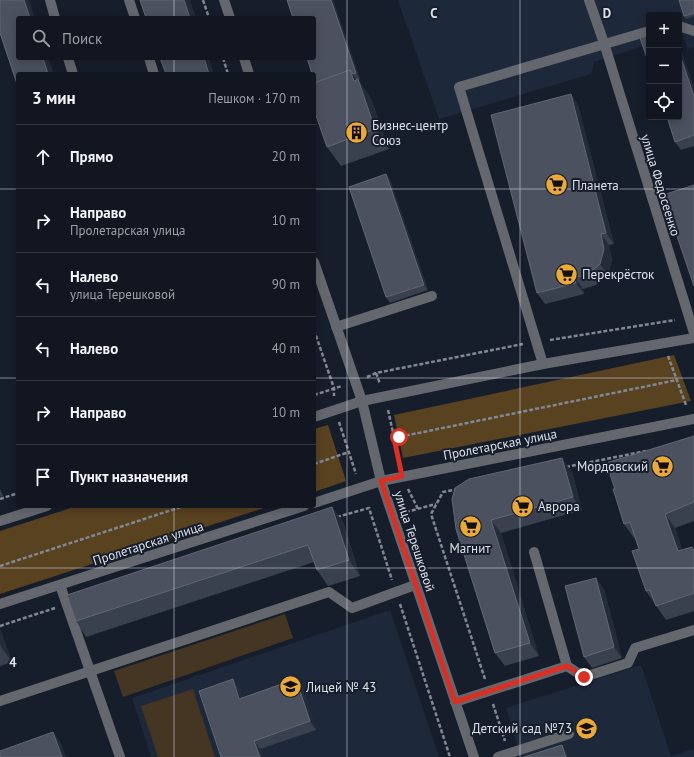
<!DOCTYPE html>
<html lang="ru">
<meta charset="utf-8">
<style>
body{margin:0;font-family:"PT Sans",sans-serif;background:#1a1f29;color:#f1f3f6}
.controls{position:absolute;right:12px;top:12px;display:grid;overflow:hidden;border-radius:4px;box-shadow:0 2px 10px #0003}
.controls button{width:36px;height:36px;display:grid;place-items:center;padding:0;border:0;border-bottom:1px solid #30353e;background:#111620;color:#f1f3f6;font:20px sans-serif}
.stop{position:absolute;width:12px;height:12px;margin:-9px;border:3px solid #d93025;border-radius:50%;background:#fff}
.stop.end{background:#d93025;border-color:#fff;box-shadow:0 1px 4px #0008}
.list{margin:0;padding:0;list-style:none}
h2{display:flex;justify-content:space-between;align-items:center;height:52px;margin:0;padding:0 16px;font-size:17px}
h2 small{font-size:13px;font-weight:400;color:#9c9fa5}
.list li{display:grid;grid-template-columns:26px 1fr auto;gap:12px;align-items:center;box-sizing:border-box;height:64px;padding:0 16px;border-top:1px solid #30353e}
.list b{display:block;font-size:15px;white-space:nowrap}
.list p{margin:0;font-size:13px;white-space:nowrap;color:#9c9fa5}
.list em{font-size:13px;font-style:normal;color:#9c9fa5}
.icon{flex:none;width:22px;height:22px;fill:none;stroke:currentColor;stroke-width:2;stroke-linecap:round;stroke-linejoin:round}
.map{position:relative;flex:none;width:694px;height:757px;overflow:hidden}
.search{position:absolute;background:#111620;box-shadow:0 2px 10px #0003;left:16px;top:16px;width:300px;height:44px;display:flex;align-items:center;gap:10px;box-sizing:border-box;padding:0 14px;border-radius:4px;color:#9c9fa5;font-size:15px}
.panel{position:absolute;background:#111620;box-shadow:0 2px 10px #0003;left:16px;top:72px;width:300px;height:436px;border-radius:4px}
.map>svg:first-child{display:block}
.built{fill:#1d283a}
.green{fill:#443623}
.forest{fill:#584220}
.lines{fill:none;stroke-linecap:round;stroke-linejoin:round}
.path{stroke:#828893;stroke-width:2.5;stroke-dasharray:4 2;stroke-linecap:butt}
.minor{stroke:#64686e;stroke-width:10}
.wall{fill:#39404e}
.shaded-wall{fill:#242b39}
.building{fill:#4b515e;stroke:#616874}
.route{stroke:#d93025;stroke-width:5}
.grid{fill:none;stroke:#dbe0e9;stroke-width:1;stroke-opacity:0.55}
.labels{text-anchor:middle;stroke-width:4;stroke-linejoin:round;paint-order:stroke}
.poi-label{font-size:13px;fill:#dbe0e9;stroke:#171e2b;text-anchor:start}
.street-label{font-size:13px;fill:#dbe0e9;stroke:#171e2b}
.grid-label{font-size:13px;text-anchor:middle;font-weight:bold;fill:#dbe0e9;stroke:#171e2b;stroke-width:4;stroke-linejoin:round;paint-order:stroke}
</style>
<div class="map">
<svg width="694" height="757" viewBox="0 0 694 757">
<rect width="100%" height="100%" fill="#171e2b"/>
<g class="built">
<polygon points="398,0 694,0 694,47 688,49 682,34 679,34 679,15 649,15 649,44 594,62 591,74 439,119"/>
<polygon points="390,610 439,757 151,757 132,698"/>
<polygon points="641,665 671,756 694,749 694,757 521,757 506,708"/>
</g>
<g class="green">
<polygon points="285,614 293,638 123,697 114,671"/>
<polygon points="193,689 215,757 158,757 141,706"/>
</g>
<g class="forest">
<polygon points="674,355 691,401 403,458 394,415"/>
<polygon points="328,425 346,481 314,492 314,429"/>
<polygon points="77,506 270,506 0,594 0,531"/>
</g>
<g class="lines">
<g class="path">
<polyline points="203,0 209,18"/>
<polyline points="223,58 228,74"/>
<polyline points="314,330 334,388 334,396"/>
<polyline points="550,340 675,320"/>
<polyline points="668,356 686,405"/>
<polyline points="376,373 380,384"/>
<polyline points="367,377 376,373 523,344"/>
<polyline points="314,395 342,386"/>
<polyline points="388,410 400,464"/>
<polyline points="339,422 356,474"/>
<polyline points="394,438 677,380"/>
<polyline points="314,464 349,452"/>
<polyline points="566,467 646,451"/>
<polyline points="408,489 418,509"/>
<polyline points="458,489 443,492 431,514 485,679"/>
<polyline points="0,499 18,493"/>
<polyline points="406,512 436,504"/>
<polyline points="337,517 369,508 392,580"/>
<polyline points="0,566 184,506"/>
<polyline points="400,604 450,757"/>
<polyline points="0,626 55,608"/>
<polyline points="493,704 505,741"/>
</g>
<g class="minor">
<polyline points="50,0 55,18"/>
<polyline points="129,0 135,18"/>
<polyline points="224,0 230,18"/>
<polyline points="589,0 604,43 694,333"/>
<polyline points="679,26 694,31"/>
<polyline points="68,58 73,74"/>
<polyline points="149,58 154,74"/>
<polyline points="244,58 249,74"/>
<polyline points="314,262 362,401 381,481 474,757"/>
<polyline points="336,327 432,296"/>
<polyline points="543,364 459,87 649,31"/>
<polyline points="314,417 362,401 543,364 694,338"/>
<polyline points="314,503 381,481 694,419"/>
<polyline points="0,521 47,506"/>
<polyline points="534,552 567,666 584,677 628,663 635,648 694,630"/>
<polyline points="60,585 120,757"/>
<polyline points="0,604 304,506"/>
<polyline points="0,701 329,592 352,608 415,585"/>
<polyline points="455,702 567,666"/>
<polyline points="498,757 569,734"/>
</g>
</g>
<g class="wall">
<polygon points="333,0 360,79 358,79 371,99 389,149 341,166 327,147 314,95 315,83"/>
<polygon points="694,0 694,16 686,19 684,16"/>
<polygon points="694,87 694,146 681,150 675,142"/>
<polygon points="578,105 614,244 609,245 612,260 608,275 596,285 583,289 584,294 545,304 537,293"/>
<polygon points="386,174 390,180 428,290 390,303 386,297"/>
<polygon points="314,345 317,352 314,353"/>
<polygon points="694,436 694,521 675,528 682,550 694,549 694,611 666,620 646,591 639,549 635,538 634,538 624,524 615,489"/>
<polygon points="572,472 582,510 501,533 539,656 505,666 495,653 456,529"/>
<polygon points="0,489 3,496 0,497"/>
<polygon points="332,507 343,522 360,576 328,586 317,570 314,562 86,637 76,621"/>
<polygon points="604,589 622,658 592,668 584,657"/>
<polygon points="0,629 12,662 0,666"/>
<polygon points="296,679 302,688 316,730 260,749 263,757 221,757 239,688 242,698"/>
</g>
<g class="shaded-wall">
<polygon points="24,0 29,0 35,18 30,18"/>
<polygon points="184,0 190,0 196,18 190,18"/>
<polygon points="331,0 333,0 360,79 356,73"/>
<polygon points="679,43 694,87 694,96 679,52"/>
<polygon points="43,58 48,58 54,74 48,74"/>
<polygon points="204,58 209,58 214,74 209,74"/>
<polygon points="350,70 359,83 358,79 371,99 389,149 375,129 354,81"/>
<polygon points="571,94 578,105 614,244 606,233"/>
<polygon points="386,174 390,180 428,290 424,285"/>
<polygon points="601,234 609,245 612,260 608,275 600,264"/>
<polygon points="575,278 583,289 584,294 576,283"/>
<polygon points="314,345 317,352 314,348"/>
<polygon points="562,458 572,472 582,510 573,497"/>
<polygon points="332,507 343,522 360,576 349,560"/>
<polygon points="665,514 675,528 688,566 678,551"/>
<polygon points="491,520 501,533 539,656 530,643"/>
<polygon points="596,578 604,589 622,658 614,647"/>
<polygon points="0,629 1,630 12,662 1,647 0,643"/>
<polygon points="233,679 239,688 245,707 239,699"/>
<polygon points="296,679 302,688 316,730 310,721"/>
<polygon points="53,732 61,743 66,757 62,757"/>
<polygon points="254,741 260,749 263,757 260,757"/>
<polygon points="562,745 569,756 570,757 566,757"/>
</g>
<g class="building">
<polygon points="0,0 24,0 30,18 18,18 18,58 43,58 48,74 18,74 18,87 0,33"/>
<polygon points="140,0 184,0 190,18 146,18"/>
<polygon points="287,0 331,0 356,73 353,74 350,70 315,83 314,79 314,74 312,74 307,58 314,58 314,18 293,18"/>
<polygon points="679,0 694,0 694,13 684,16"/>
<polygon points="649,35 649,64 640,38"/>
<polygon points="679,52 694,96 694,135 675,142 667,117 679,117"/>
<polygon points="160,58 204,58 209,74 166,74"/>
<polygon points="350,70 354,81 358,79 375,129 327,147 314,110 314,83"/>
<polygon points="571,94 606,233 601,234 604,249 600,264 588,274 575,278 576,283 537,293 491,115"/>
<polygon points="386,174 424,285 386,297 349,187"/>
<polygon points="694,185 694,286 663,195"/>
<polygon points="694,436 694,502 665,514 678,551 692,547 694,551 694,585 693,585 694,589 694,593 656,606 650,590 646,591 632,551 639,549 630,522 624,524 613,489 615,489 606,463"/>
<polygon points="562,458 573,497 491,520 530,643 495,653 456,529 452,499 455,488 469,479"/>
<polygon points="332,507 349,560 317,570 308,545 76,621 67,595"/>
<polygon points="596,578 614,647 584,657 565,586"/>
<polygon points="233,679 239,699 296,679 310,721 254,741 260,757 221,757 199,691"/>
<polygon points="53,732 62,757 0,757 0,751"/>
<polygon points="562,745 566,757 524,757"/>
</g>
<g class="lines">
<polyline class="route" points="399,437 394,438 402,476 381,481 455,702 567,666 584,677"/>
</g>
<path class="grid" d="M174,0V18M347,0V757M520,0V757M174,58V74M0,189H18M314,189H694M0,378H18M314,378H694M174,506V757M0,568H694"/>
<defs>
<symbol id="building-disc" viewBox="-11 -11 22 22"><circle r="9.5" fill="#eba939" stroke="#171e2b"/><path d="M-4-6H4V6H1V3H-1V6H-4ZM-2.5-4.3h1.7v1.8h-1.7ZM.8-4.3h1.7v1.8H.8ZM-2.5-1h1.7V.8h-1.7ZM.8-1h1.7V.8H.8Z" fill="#111"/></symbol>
<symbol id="supermarket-disc" viewBox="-11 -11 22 22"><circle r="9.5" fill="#eba939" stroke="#171e2b"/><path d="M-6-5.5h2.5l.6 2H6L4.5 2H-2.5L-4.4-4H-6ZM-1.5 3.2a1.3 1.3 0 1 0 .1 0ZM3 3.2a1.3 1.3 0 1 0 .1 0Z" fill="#111"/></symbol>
<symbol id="school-disc" viewBox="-11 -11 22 22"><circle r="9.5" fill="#eba939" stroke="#171e2b"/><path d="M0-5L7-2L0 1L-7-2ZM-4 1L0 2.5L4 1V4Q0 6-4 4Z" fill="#111"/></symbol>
</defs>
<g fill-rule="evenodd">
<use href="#building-disc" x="344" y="120" width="25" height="25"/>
<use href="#supermarket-disc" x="544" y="172" width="25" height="25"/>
<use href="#supermarket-disc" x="554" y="262" width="25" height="25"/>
<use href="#supermarket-disc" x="650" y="454" width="25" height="25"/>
<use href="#supermarket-disc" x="510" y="494" width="25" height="25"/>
<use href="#supermarket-disc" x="458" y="514" width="25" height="25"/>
<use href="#school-disc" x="278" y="674" width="25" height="25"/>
<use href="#school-disc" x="574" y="716" width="25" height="25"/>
</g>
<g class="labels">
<g class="poi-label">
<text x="372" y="130">Бизнес-центр<tspan x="372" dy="15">Союз</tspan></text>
<text x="572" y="190">Планета</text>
<text x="582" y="279">Перекрёсток</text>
<text x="648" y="471" text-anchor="end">Мордовский</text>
<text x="538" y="511">Аврора</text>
<text x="470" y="553" text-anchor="middle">Магнит</text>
<text x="306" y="692">Лицей № 43</text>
<text x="572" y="733" text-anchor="end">Детский сад №73</text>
</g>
<g class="street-label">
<text transform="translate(661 185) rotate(73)" y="5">улица Федосеенко</text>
<text transform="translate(500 444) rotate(-11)" y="5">Пролетарская улица</text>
<text transform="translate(415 541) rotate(72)" y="5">улица Терешковой</text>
<text transform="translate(148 543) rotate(-18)" y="5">Пролетарская улица</text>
</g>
</g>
<g class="grid-label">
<text x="434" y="18">C</text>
<text x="607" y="18">D</text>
<text x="13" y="667">4</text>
</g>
</svg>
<div class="controls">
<button>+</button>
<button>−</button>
<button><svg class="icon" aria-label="locate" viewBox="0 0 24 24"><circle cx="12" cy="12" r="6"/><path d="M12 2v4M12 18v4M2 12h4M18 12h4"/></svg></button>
</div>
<div class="stop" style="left:399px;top:437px"></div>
<div class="stop end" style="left:584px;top:677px"></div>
<div class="search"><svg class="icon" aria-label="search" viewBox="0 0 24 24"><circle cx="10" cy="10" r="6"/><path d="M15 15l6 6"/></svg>Поиск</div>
<section class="panel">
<h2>3 мин<small>Пешком · 170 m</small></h2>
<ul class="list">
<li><svg class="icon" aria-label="ahead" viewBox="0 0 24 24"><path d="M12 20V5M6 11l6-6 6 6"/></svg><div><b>Прямо</b></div><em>20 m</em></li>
<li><svg class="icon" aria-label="right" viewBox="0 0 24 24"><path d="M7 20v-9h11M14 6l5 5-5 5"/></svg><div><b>Направо</b><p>Пролетарская улица</p></div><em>10 m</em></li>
<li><svg class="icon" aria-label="left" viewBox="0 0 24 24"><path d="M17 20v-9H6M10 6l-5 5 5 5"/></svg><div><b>Налево</b><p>улица Терешковой</p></div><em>90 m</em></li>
<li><svg class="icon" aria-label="left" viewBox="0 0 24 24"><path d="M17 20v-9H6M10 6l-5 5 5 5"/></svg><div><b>Налево</b></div><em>40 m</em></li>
<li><svg class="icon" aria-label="right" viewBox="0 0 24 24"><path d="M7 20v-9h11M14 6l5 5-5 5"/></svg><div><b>Направо</b></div><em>10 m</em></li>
<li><svg class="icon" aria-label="arrive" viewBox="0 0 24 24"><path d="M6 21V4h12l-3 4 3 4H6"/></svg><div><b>Пункт назначения</b></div></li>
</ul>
</section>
</div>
